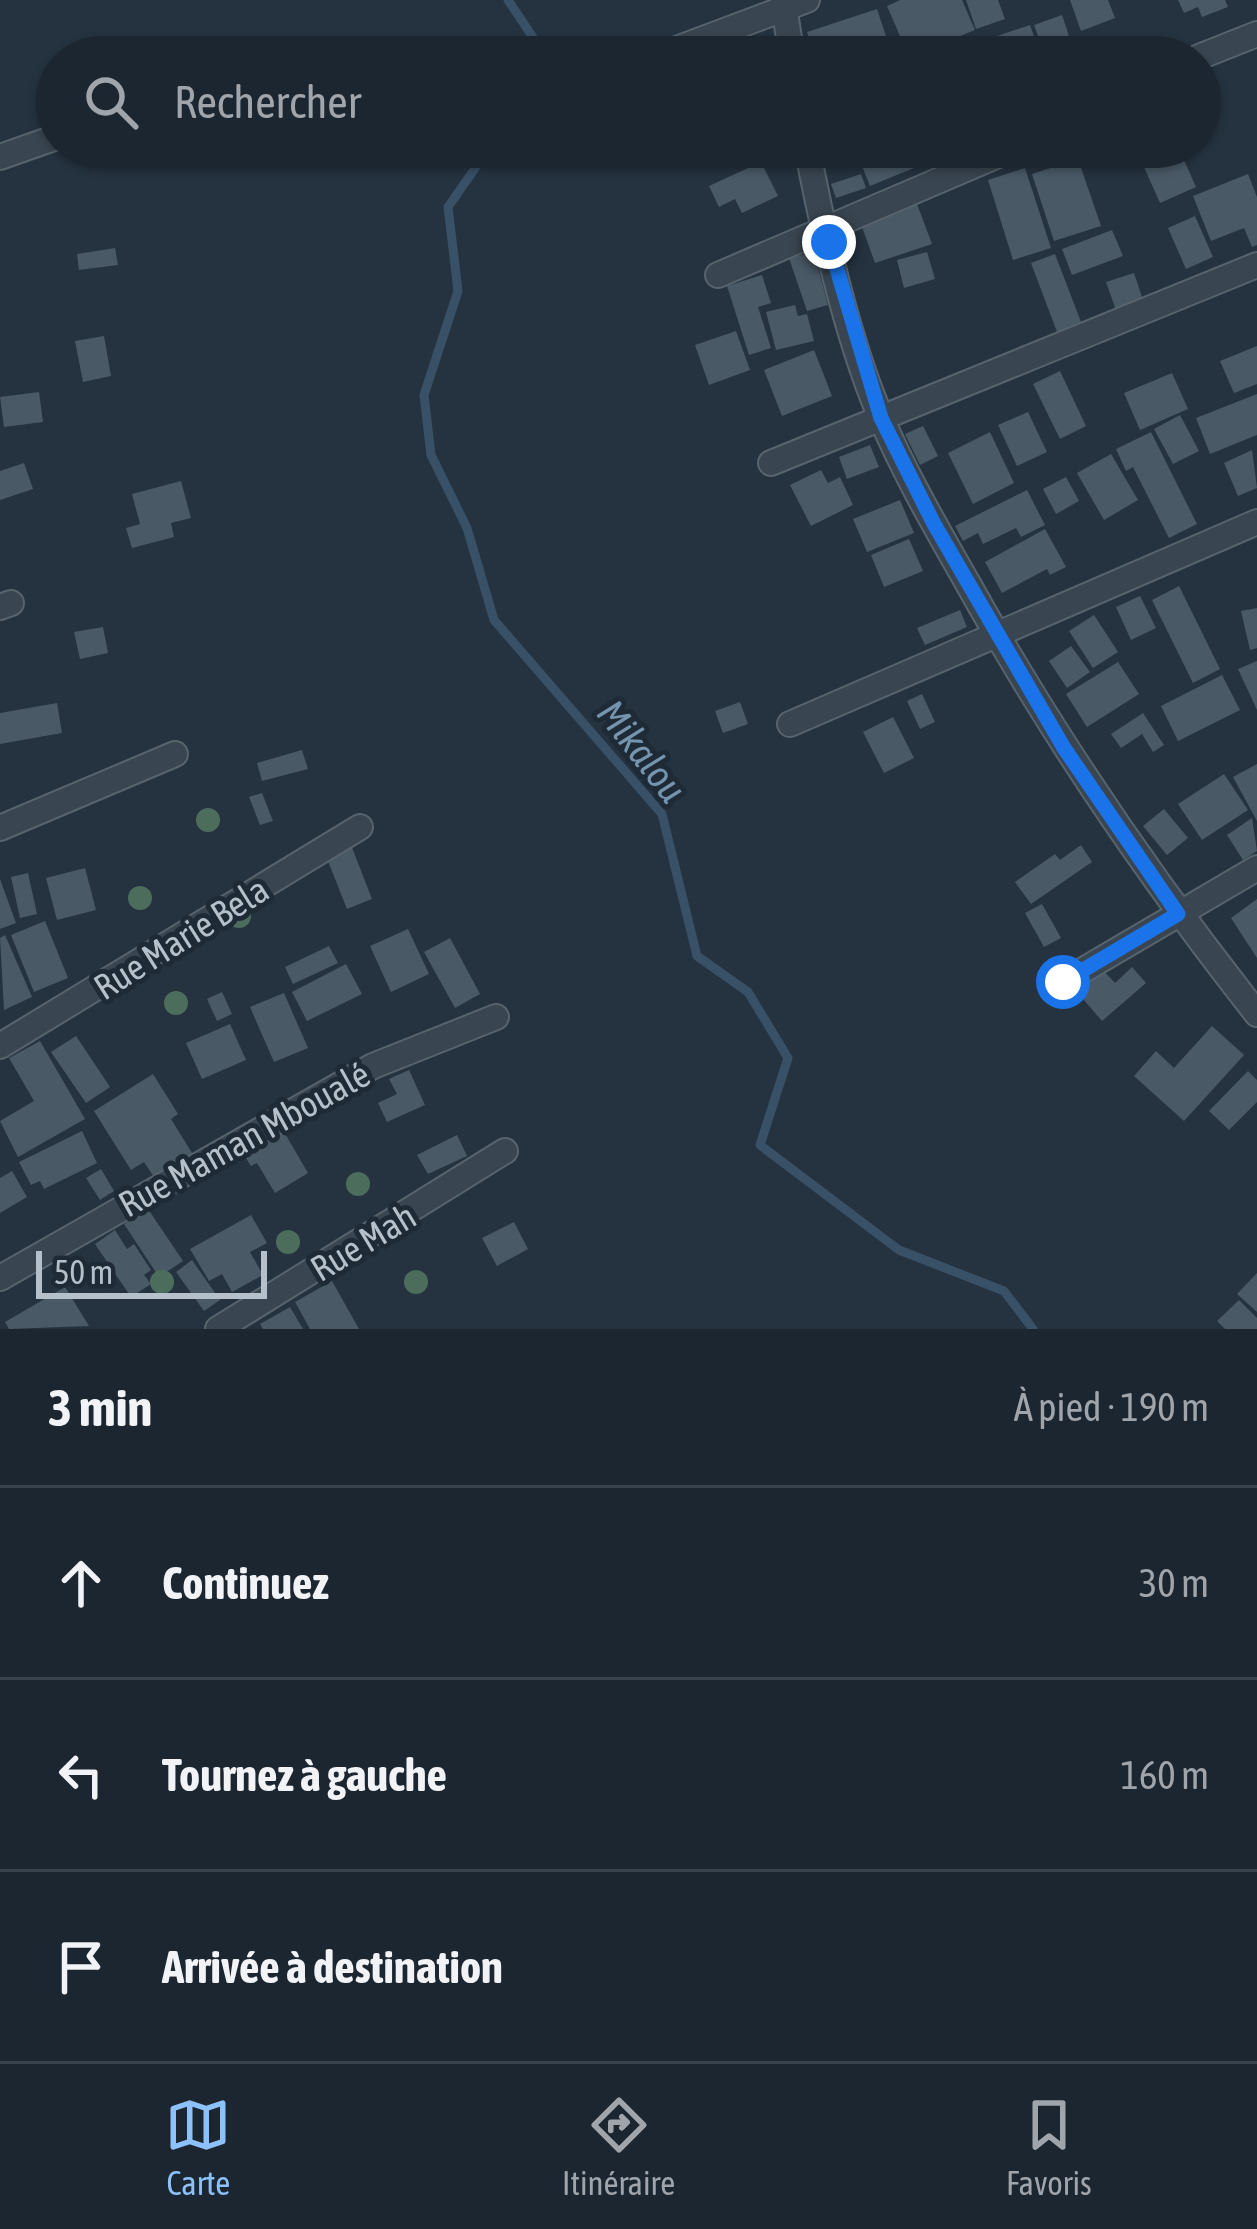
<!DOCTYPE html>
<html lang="fr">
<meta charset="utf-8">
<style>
body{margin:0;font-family:"Asap Condensed",sans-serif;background:#29323c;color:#f1f3f6}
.scale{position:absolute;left:36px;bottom:30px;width:231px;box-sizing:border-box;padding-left:12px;border:6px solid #b6c0ca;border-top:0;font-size:33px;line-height:42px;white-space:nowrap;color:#b6c0ca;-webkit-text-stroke:9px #1e2a35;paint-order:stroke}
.stop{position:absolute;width:36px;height:36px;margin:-27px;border:9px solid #1a73e8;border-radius:50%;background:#fff}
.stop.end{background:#1a73e8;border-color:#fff;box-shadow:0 3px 12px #0008}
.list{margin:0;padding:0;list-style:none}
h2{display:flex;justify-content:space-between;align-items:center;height:156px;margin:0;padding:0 48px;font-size:51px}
h2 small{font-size:39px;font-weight:400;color:#a0a5ab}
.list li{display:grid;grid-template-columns:78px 1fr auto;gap:36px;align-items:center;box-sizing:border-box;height:192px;padding:0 48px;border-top:3px solid #3a434c}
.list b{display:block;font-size:45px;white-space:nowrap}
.list em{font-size:39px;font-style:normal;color:#a0a5ab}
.icon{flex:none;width:66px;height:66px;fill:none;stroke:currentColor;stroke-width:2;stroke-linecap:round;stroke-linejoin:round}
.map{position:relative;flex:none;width:1257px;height:1329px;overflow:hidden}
.search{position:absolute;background:#1c2630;box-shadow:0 3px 9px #0004;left:36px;right:36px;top:36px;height:132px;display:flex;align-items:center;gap:30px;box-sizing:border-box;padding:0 42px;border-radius:66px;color:#a0a5ab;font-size:45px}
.sheet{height:732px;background:#1c2630}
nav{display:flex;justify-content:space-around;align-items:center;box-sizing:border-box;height:168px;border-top:3px solid #3a434c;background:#1c2630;font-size:33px;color:#a0a5ab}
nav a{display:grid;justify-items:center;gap:6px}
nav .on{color:#8cc1f9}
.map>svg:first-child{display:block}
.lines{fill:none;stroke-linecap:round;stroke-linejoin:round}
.stream{stroke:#395167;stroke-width:9}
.building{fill:#495966}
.minor-casing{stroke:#57636d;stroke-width:28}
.minor{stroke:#394550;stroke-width:24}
.tree{fill:#4c6d5c}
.route{stroke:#1a73e8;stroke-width:15}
.labels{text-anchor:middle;stroke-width:10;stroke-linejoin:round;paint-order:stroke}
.street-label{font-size:36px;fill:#b6c0ca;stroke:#1e2a35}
.water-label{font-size:39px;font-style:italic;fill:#7594ae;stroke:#1e2a35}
</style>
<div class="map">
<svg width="1257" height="1329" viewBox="0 0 1257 1329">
<rect width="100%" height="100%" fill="#253340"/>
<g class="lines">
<g class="stream">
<polyline points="508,0 546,57"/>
<polyline points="490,147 448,207 458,291 424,395 431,455 467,528 494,620 662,814 697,956 748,992 788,1058 760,1145 899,1250 1004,1291 1033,1329"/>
</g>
</g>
<g class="building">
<polygon points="900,0 962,0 975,30 909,57 887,6"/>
<polygon points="966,0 998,0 1005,19 976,29"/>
<polygon points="1070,0 1108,0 1115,18 1081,31"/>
<polygon points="1178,0 1225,0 1228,7 1202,17 1198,7 1184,13"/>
<polygon points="877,9 893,57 816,57 807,32"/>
<polygon points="1062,15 1069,36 1042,47 1034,25"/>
<polygon points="1030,25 1041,57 1001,57 994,37"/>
<polygon points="989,39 995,57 958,57 956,50"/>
<polygon points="867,147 925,147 931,161 870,186 856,151"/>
<polygon points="1099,147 1122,147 1126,161 1104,167"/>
<polygon points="1135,147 1178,147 1196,187 1160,203"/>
<polygon points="1078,159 1101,226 1054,241 1032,174"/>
<polygon points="761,162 778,196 742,213 735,199 719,207 709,186"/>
<polygon points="1025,168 1051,248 1013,260 988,180"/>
<polygon points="861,174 866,188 836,198 831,184"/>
<polygon points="1248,174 1257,197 1257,245 1252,247 1244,228 1211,241 1193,196"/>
<polygon points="917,204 932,244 875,263 861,224"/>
<polygon points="1195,216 1213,257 1186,269 1168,228"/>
<polygon points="1112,230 1123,256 1072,275 1062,249"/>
<polygon points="115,248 118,265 79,270 77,254"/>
<polygon points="814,252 828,305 807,311 789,258"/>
<polygon points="927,252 935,279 904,288 897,260"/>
<polygon points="1055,254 1081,322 1057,332 1031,263"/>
<polygon points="1134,273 1144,303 1117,313 1106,282"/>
<polygon points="762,275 771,303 758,307 771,348 749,355 727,286"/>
<polygon points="795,305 798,316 807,314 814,341 776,350 766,312"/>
<polygon points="736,331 750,370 709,385 695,345"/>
<polygon points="104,336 111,376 83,382 75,341"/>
<polygon points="1257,346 1257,384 1234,393 1220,361"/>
<polygon points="814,350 832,396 782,416 764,370"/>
<polygon points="1060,371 1086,426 1060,439 1033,384"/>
<polygon points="1172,373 1188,409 1140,430 1124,393"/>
<polygon points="39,392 43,422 4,427 0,397"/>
<polygon points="1257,394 1257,435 1210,454 1196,418"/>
<polygon points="1028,412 1047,452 1017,466 998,425"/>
<polygon points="1180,415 1199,451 1173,464 1154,429"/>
<polygon points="923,426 938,456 920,465 905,434"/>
<polygon points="990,432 1014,483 973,504 948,453"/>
<polygon points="1151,432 1197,524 1169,538 1133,467 1126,471 1116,449"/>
<polygon points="870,445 879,467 847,479 839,457"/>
<polygon points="1252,450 1257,488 1238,496 1224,463"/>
<polygon points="1111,454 1138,500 1104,520 1077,473"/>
<polygon points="24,463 33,489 0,500 0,471"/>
<polygon points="821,470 828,483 840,477 853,505 811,526 790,485"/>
<polygon points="1066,477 1079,501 1056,514 1043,489"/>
<polygon points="181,481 191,518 171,523 174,537 132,548 126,528 140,524 132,494"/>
<polygon points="1027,490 1045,525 1021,537 1016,528 983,544 978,533 963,541 955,526"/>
<polygon points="900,500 914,533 867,552 853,519"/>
<polygon points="1045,529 1066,567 1050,575 1047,569 1002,593 985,562"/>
<polygon points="909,539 923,571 884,587 871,555"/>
<polygon points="1179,586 1220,669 1193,683 1152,600"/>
<polygon points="1140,596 1156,628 1131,640 1116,607"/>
<polygon points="1257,608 1257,648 1250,650 1241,611"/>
<polygon points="960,610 967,627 925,645 917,628"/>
<polygon points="1094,615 1118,652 1093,668 1069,631"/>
<polygon points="103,627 108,653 80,659 74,632"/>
<polygon points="1071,646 1090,672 1067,688 1049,661"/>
<polygon points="1257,661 1257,710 1238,669"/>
<polygon points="1118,662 1139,694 1087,727 1066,694"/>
<polygon points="1222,675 1240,710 1178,741 1161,706"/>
<polygon points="922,694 935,722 920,729 907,701"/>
<polygon points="740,702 748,724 723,733 715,711"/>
<polygon points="57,703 62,733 0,744 0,713"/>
<polygon points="1143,713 1164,745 1153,752 1142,734 1121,748 1111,734"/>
<polygon points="893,717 914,758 884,773 863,732"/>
<polygon points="302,750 308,769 262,781 257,763"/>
<polygon points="1257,764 1257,821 1233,777"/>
<polygon points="1224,774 1248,810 1202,840 1178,804"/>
<polygon points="262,793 273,821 260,825 249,797"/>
<polygon points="1164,809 1188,838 1167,855 1143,826"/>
<polygon points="1252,818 1257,851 1243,860 1227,835"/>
<polygon points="351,845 372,899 347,909 326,856"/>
<polygon points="1081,845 1092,862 1031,904 1015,882 1055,854 1060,860"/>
<polygon points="85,868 96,910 57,920 46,878"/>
<polygon points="28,873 37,914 20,918 11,877"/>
<polygon points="0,879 16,923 0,929"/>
<polygon points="1257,899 1257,958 1231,918"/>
<polygon points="1042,904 1061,938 1044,947 1025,913"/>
<polygon points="45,921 68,978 34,992 11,935"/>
<polygon points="408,929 429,974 391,992 370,946"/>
<polygon points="5,935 32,997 4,1010 0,938"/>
<polygon points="450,938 480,994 455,1008 424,952"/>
<polygon points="329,946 338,963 293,984 285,967"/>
<polygon points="346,964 362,994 307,1021 292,992"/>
<polygon points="1132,967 1146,983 1102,1021 1077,992 1102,969 1115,983"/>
<polygon points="222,992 232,1014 217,1021 207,999"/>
<polygon points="284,993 308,1048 274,1062 250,1007"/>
<polygon points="230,1024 246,1060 202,1079 186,1043"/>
<polygon points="1212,1026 1244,1055 1184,1121 1134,1076 1156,1051 1174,1068"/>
<polygon points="76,1036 110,1087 86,1103 51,1052"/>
<polygon points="40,1041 85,1119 18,1157 0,1121 34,1101 9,1058"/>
<polygon points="409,1070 425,1105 387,1122 378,1103 397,1094 389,1079"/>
<polygon points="1248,1071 1257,1080 1257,1102 1229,1130 1209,1111"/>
<polygon points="153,1074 178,1114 171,1119 192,1153 154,1177 144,1162 131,1170 94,1111"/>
<polygon points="280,1125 308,1173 275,1193 257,1163 251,1166 240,1149"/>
<polygon points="82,1131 97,1163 44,1189 40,1181 31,1185 19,1162"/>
<polygon points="457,1135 467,1156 428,1174 417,1155"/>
<polygon points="101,1169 114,1191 100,1200 86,1178"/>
<polygon points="12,1171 27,1197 0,1213 0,1178"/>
<polygon points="148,1209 183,1261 159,1277 124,1224"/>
<polygon points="251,1215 267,1243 250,1252 263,1275 232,1292 222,1274 209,1281 190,1249"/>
<polygon points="514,1222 528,1249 497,1266 482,1238"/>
<polygon points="115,1230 127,1249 134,1244 151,1270 144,1275 151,1284 131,1297 95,1244"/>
<polygon points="192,1260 220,1300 204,1311 176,1272"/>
<polygon points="1257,1273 1257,1312 1237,1294"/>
<polygon points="332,1281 359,1329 310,1329 295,1302"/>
<polygon points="65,1287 89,1326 9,1329 5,1322"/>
<polygon points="1239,1300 1257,1318 1257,1329 1225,1329 1217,1321"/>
<polygon points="290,1307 303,1329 263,1329 260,1324"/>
</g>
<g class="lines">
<defs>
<g id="minor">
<polyline points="783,0 792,57"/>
<polyline points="671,51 807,0"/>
<polyline points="1199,57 1257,34"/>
<path d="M807,147C823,231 848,342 882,420C906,476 937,529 967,582C1052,735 1149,877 1257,1014"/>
<polyline points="0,157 54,138"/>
<polyline points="718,275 1017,147"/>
<polyline points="771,463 1257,265"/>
<polyline points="0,607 11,603"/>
<polyline points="790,724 1257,522"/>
<polyline points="0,828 175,754"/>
<polyline points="1063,982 1257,868"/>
<polyline points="0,1046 360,827"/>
<polyline points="0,1278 373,1066 496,1017"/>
<polyline points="218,1329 505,1151"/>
</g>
</defs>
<use href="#minor" class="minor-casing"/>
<use href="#minor" class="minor"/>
</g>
<g class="tree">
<circle cx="208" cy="820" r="12"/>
<circle cx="140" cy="898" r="12"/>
<circle cx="239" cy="916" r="12"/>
<circle cx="176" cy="1003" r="12"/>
<circle cx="358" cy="1184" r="12"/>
<circle cx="288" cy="1242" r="12"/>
<circle cx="162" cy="1282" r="12"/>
<circle cx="416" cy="1282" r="12"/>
</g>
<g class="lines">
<polyline class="route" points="829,242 881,418 934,524 1064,748 1178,914 1063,982"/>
</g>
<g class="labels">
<g class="street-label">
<text transform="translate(181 938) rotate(-32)" y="13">Rue Marie Bela</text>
<text transform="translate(244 1139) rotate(-29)" y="13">Rue Maman Mboualé</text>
<text transform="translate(363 1242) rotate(-31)" y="13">Rue Mah</text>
</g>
<g class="water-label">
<text transform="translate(642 751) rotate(52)" y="14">Mikalou</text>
</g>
</g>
</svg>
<div class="scale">50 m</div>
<div class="stop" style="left:1063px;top:982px"></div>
<div class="stop end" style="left:829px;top:242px"></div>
<div class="search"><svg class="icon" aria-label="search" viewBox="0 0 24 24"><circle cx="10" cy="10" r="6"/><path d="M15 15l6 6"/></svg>Rechercher</div>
</div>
<section class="sheet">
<h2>3 min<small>À pied · 190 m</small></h2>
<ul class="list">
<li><svg class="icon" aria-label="ahead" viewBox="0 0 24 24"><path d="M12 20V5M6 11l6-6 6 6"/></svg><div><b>Continuez</b></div><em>30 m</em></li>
<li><svg class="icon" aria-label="left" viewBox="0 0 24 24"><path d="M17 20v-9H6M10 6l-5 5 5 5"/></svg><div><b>Tournez à gauche</b></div><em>160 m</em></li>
<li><svg class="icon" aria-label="arrive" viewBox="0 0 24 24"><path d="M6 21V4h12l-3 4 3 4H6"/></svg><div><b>Arrivée à destination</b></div></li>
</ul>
</section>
<nav>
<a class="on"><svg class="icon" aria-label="map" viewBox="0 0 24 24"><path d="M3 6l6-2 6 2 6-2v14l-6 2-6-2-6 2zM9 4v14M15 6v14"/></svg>Carte</a>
<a><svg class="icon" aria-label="directions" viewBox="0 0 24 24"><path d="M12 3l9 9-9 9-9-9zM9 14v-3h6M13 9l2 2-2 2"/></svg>Itinéraire</a>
<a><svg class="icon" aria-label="saved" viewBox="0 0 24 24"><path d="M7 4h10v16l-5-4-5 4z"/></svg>Favoris</a>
</nav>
